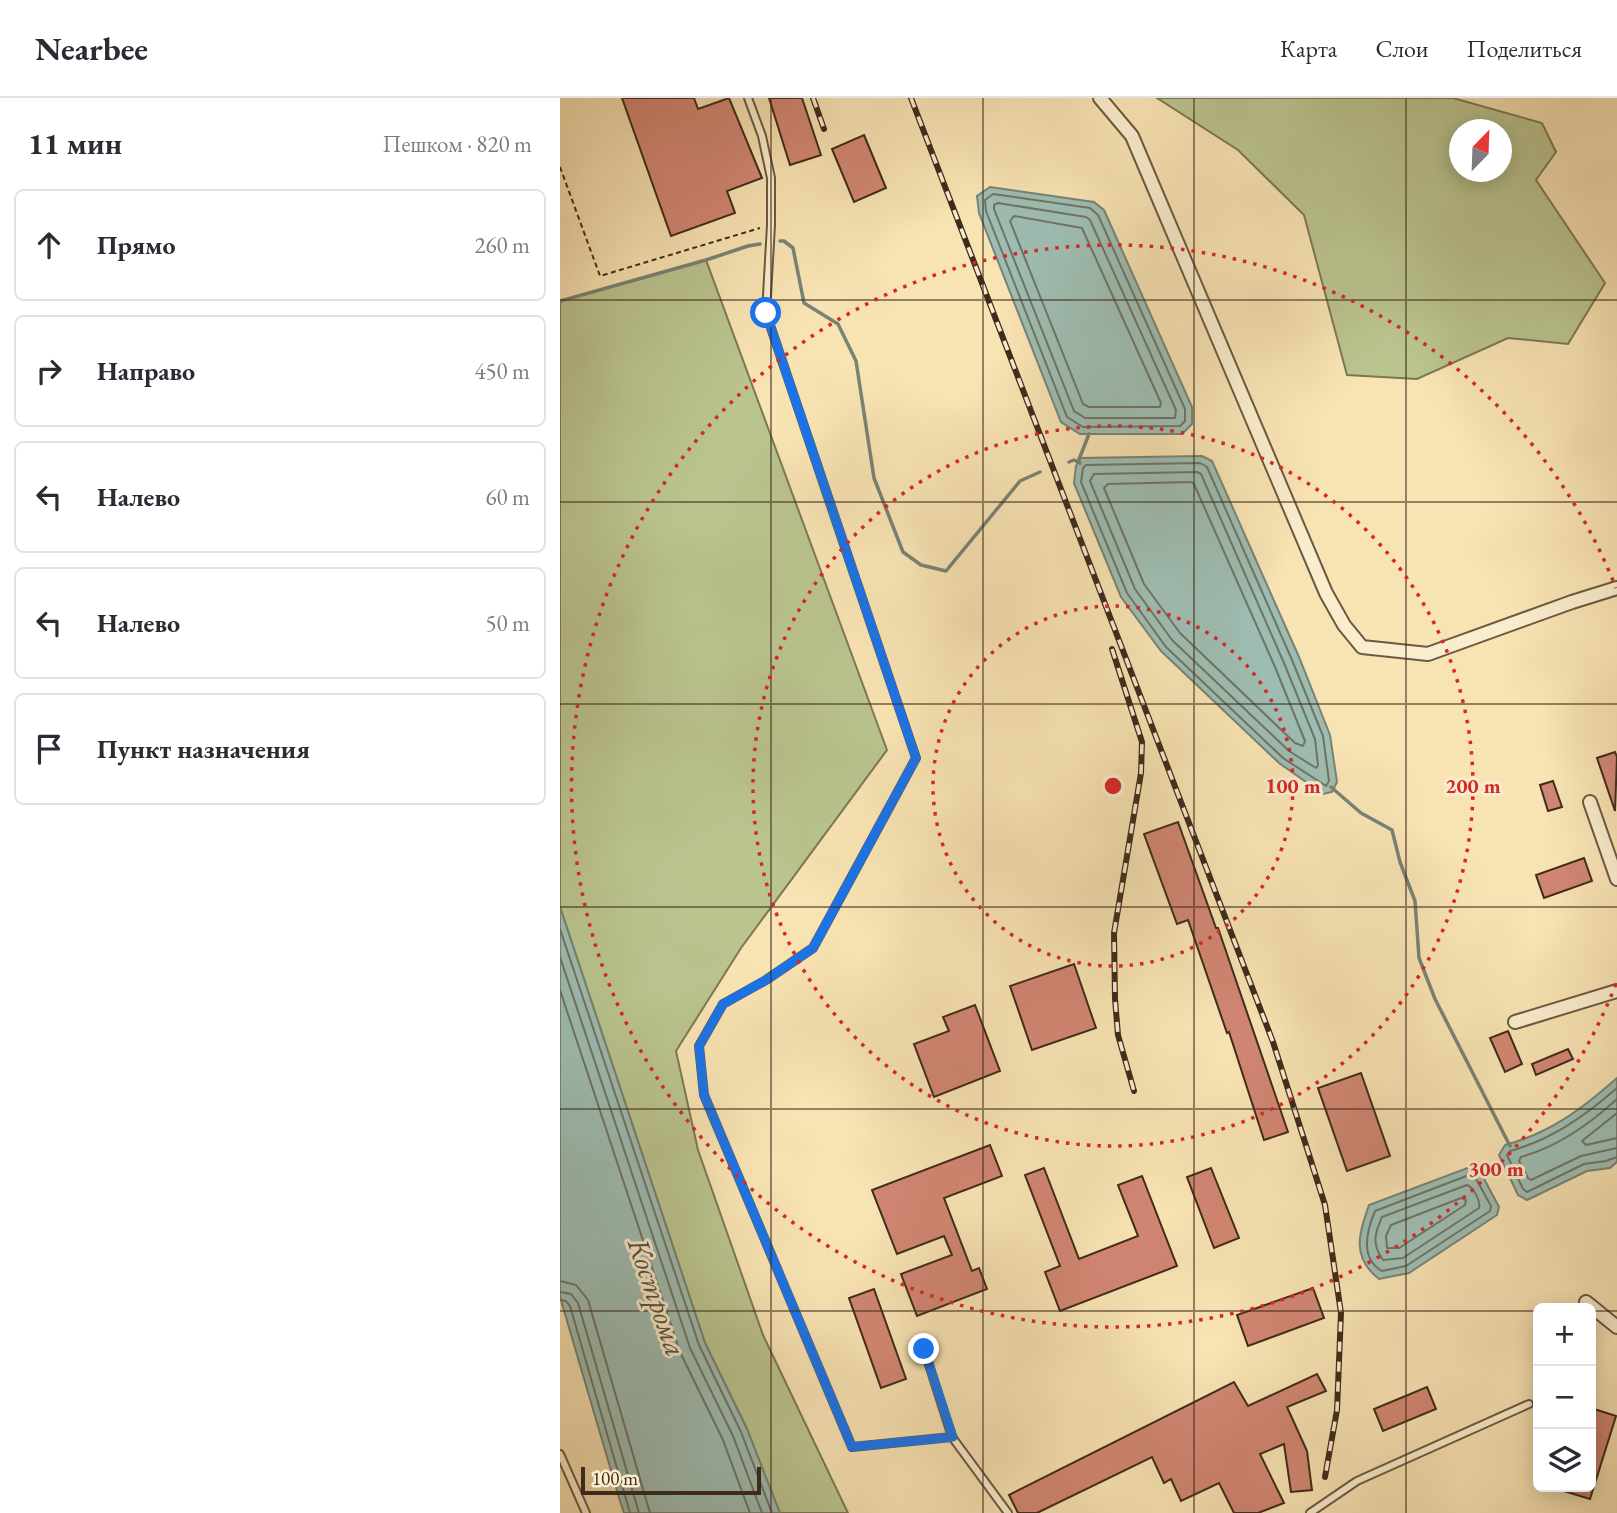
<!DOCTYPE html>
<html lang="ru">
<meta charset="utf-8">
<style>
body{margin:0;font-family:"EB Garamond",serif;background:#f2f2f3;color:#2b2b33}
.controls{position:absolute;right:21px;bottom:21px;display:grid;overflow:hidden;border-radius:10px;box-shadow:0 4px 18px #0003}
.controls button{width:63px;height:63px;display:grid;place-items:center;padding:0;border:0;border-bottom:2px solid #e1e1e2;background:#fff;color:#2b2b33;font:35px sans-serif}
.compass{position:absolute;left:889px;top:21px;width:63px;height:63px;border-radius:50%;background:#fff;box-shadow:0 4px 18px #0003;rotate:23deg}
.scale{position:absolute;left:21px;bottom:18px;width:180px;box-sizing:border-box;padding-left:7px;border:4px solid #3f2b1b;border-top:0;font-size:19px;line-height:24px;white-space:nowrap;color:#3f2b1b;-webkit-text-stroke:5px #faedce;paint-order:stroke}
.stop{position:absolute;width:21px;height:21px;margin:-16px;border:5px solid #1a73e8;border-radius:50%;background:#fff}
.stop.end{background:#1a73e8;border-color:#fff;box-shadow:0 2px 7px #0008}
.list{margin:0;padding:0;list-style:none}
h2{display:flex;justify-content:space-between;align-items:center;height:91px;margin:0;padding:0 28px;font-size:30px}
h2 small{font-size:23px;font-weight:400;color:#7c7c81}
.list li{display:grid;grid-template-columns:46px 1fr auto;gap:21px;align-items:center;box-sizing:border-box;height:112px;margin:0 14px 14px;padding:0 14px;border:2px solid #e1e1e2;border-radius:10px}
.list b{display:block;font-size:26px;white-space:nowrap}
.list em{font-size:23px;font-style:normal;color:#7c7c81}
.icon{flex:none;width:38px;height:38px;fill:none;stroke:currentColor;stroke-width:2;stroke-linecap:round;stroke-linejoin:round}
.map{position:relative;flex:none;width:1057px;height:1415px;overflow:hidden}
header{display:flex;align-items:center;gap:42px;box-sizing:border-box;height:98px;padding:0 35px;background:#fff;border-bottom:2px solid #e1e1e2}
header strong{font-size:33px}
nav{display:flex;gap:38px;margin-inline-start:auto;font-size:24px}
main{display:flex}
aside{flex:1;background:#fff}
.map>svg:first-child{display:block}
.green{fill:#bac48f;stroke:#7c7855;stroke-width:2;fill-rule:evenodd}
.water{fill:#9ebdb2;stroke:#788376;stroke-width:2}
.lines{fill:none;stroke-linecap:round;stroke-linejoin:round}
.shore{stroke:#6e7466;stroke-width:2}
.stream{stroke:#788376;stroke-width:3.5}
.building{fill:#d18673;stroke:#3f2b1b;stroke-width:2}
.service-casing{stroke:#6d5941;stroke-width:10}
.minor-casing{stroke:#6d5941;stroke-width:16}
.path{stroke:#3f2b1b;stroke-width:2;stroke-dasharray:5 3.5;stroke-linecap:butt}
.service{stroke:#faedce;stroke-width:6}
.minor{stroke:#faedce;stroke-width:12}
.rail-casing{stroke:#3f2b1b;stroke-width:6}
.rail{stroke:#faedce;stroke-width:3.5;stroke-dasharray:10;stroke-linecap:butt}
.route{stroke:#1a73e8;stroke-width:9}
.grid{fill:none;stroke:#3f2b1b;stroke-width:2;stroke-opacity:0.55}
.ring{fill:none;stroke:#d62828;stroke-width:3.5;stroke-dasharray:3.5 7}
.labels{text-anchor:middle;stroke-width:6;stroke-linejoin:round;paint-order:stroke}
.water-label{font-size:30px;font-style:italic;fill:#575041;stroke:#faedce}
.centre{fill:#d62828;stroke:#faedce;stroke-width:3.5}
.ring-label{font-size:21px;text-anchor:middle;font-weight:bold;fill:#d62828;stroke:#faedce;stroke-width:6;stroke-linejoin:round;paint-order:stroke}
</style>
<header>
<strong>Nearbee</strong>
<nav><a>Карта</a><a>Слои</a><a>Поделиться</a></nav>
</header>
<main>
<aside>
<h2>11 мин<small>Пешком · 820 m</small></h2>
<ul class="list">
<li><svg class="icon" aria-label="ahead" viewBox="0 0 24 24"><path d="M12 20V5M6 11l6-6 6 6"/></svg><div><b>Прямо</b></div><em>260 m</em></li>
<li><svg class="icon" aria-label="right" viewBox="0 0 24 24"><path d="M7 20v-9h11M14 6l5 5-5 5"/></svg><div><b>Направо</b></div><em>450 m</em></li>
<li><svg class="icon" aria-label="left" viewBox="0 0 24 24"><path d="M17 20v-9H6M10 6l-5 5 5 5"/></svg><div><b>Налево</b></div><em>60 m</em></li>
<li><svg class="icon" aria-label="left" viewBox="0 0 24 24"><path d="M17 20v-9H6M10 6l-5 5 5 5"/></svg><div><b>Налево</b></div><em>50 m</em></li>
<li><svg class="icon" aria-label="arrive" viewBox="0 0 24 24"><path d="M6 21V4h12l-3 4 3 4H6"/></svg><div><b>Пункт назначения</b></div></li>
</ul>
</aside>
<div class="map">
<svg width="1057" height="1415" viewBox="0 0 1057 1415">
<rect width="100%" height="100%" fill="#f8e3b3"/>
<filter id="stains"><feTurbulence type="fractalNoise" baseFrequency=".00286" numOctaves="4"/><feColorMatrix values="0 0 0 0 .2 0 0 0 0 .09 0 0 0 0 .02 0 0 0 .5 -.17"/></filter>
<radialGradient id="worn" r=".72"><stop offset=".6" stop-color="#630" stop-opacity="0"/><stop offset="1" stop-color="#630" stop-opacity=".3"/></radialGradient>
<g class="green">
<path d="M597,0H893L982,25L996,54L976,82L1045,185L1008,246L948,240L857,281L787,277L744,117L678,52ZM900,32H942V74H900Z"/>
<polygon points="146,162 327,652 181,850 116,953 138,1052 203,1237 288,1415 220,1415 216,1409 187,1331 145,1245 0,809 0,203"/>
</g>
<g class="water">
<polygon points="430,89 534,104 544,112 632,309 632,326 622,336 520,336 501,324 419,115 417,98"/>
<polygon points="642,358 652,363 739,559 770,637 777,684 772,694 763,696 719,665 601,553 561,499 514,385 516,368 520,360"/>
<polygon points="0,809 145,1245 187,1331 220,1415 64,1415 60,1403 0,1199"/>
<path d="M1057,980V1064L1050,1070L1027,1073L967,1102L958,1097L939,1057L945,1047C990,1035 1022,1011 1057,980Z"/>
<path d="M910,1069L920,1073L939,1109L937,1117L849,1175L819,1181C791,1159 799,1136 809,1107Z"/>
</g>
<g class="lines">
<g class="shore">
<polygon points="433,96 530,110 538,117 625,311 625,323 620,328 523,329 507,319 426,113 425,102"/>
<polygon points="438,105 526,119 530,122 616,312 615,320 525,320 514,313 434,111 434,107"/>
<polygon points="454,118 522,130 601,305 600,309 529,309 523,306 450,123"/>
<polygon points="640,365 647,369 732,562 763,638 769,683 766,688 723,660 606,549 567,495 521,384 523,370 526,367"/>
<polygon points="637,374 641,376 724,565 755,641 758,667 756,670 729,653 612,542 575,491 530,383 534,376"/>
<polygon points="631,384 634,386 715,569 745,643 743,648 735,645 620,535 584,486 544,390 548,386"/>
<polyline points="0,831 139,1247 181,1334 212,1415"/>
<polyline points="0,859 130,1250 173,1338 202,1415"/>
<polyline points="0,892 120,1254 163,1342 190,1415"/>
<path d="M1057,990C1025,1018 991,1042 950,1053L947,1057L963,1091L967,1094L1024,1066L1046,1063L1057,1059"/>
<path d="M1057,1001C1030,1026 997,1049 961,1059L959,1063L968,1080L971,1082L1021,1058L1057,1050"/>
<polyline points="1057,1015 1022,1043 1026,1047 1057,1040"/>
<path d="M909,1077L915,1079L931,1108L930,1113L846,1168L822,1173C799,1160 807,1132 815,1113Z"/>
<path d="M907,1087C913,1089 921,1103 919,1110L843,1160L823,1162C812,1146 814,1137 822,1119Z"/>
<polygon points="901,1100 906,1102 905,1107 839,1150 827,1150 826,1138 831,1127"/>
<polyline points="0,1183 16,1187 28,1202 90,1415"/>
<polyline points="0,1194 11,1196 18,1205 79,1415"/>
<polyline points="0,1202 6,1203 10,1208 70,1415"/>
</g>
<g class="stream">
<polyline points="220,143 224,143 233,150 244,205 278,226 296,263 314,380 343,454 361,467 386,473 460,383 480,374"/>
<polyline points="0,203 146,162 188,148 200,146"/>
<polyline points="509,364 514,362 520,365"/>
<polyline points="518,364 529,336"/>
<polyline points="771,689 801,715 832,732 840,764 855,803 859,860 875,901 950,1048"/>
</g>
</g>
<g class="building">
<polygon points="62,0 134,0 138,11 169,0 202,80 167,93 175,115 111,138"/>
<polygon points="209,0 242,0 261,57 230,67"/>
<polygon points="304,37 326,90 294,104 272,51"/>
<polygon points="1055,654 1057,659 1055,713 1037,660"/>
<polygon points="993,683 1002,709 988,713 980,687"/>
<polygon points="618,724 656,830 658,830 728,1034 704,1042 669,934 667,935 628,822 617,826 584,736"/>
<polygon points="1024,760 1032,783 984,800 976,777"/>
<polygon points="514,866 536,930 472,952 450,888"/>
<polygon points="415,907 440,973 374,999 354,946 389,933 383,919"/>
<polygon points="948,933 962,966 945,974 930,940"/>
<polygon points="1008,951 1013,961 976,977 972,966"/>
<polygon points="801,975 830,1058 787,1073 758,990"/>
<polygon points="430,1047 442,1078 384,1100 412,1173 419,1170 427,1191 357,1218 341,1176 392,1157 384,1138 337,1156 312,1092"/>
<polygon points="484,1070 519,1161 578,1138 558,1087 582,1078 617,1168 500,1213 485,1174 500,1168 465,1077"/>
<polygon points="651,1070 679,1140 654,1150 627,1079"/>
<polygon points="753,1190 764,1220 688,1248 677,1217"/>
<polygon points="314,1191 346,1281 321,1290 289,1200"/>
<polygon points="757,1276 766,1293 727,1309 747,1353 752,1392 731,1394 724,1346 700,1356 724,1405 698,1415 674,1415 659,1385 621,1403 611,1381 604,1385 592,1359 477,1415 458,1415 449,1397 674,1284 688,1308"/>
<polygon points="867,1289 876,1311 823,1333 814,1311"/>
<polygon points="1031,1310 1056,1318 1030,1401 997,1391 997,1389 1031,1389"/>
</g>
<g class="lines">
<defs>
<g id="service">
<polyline points="188,0 202,38 211,80 211,127 206,215 356,660 253,850 206,882 163,906 139,948 144,997 292,1349 392,1339"/>
<polyline points="364,1251 392,1339 448,1415"/>
<polyline points="0,1356 26,1415"/>
<polyline points="750,1415 797,1383 969,1306"/>
</g>
<g id="minor">
<polyline points="540,0 572,38 766,495 784,527 802,549 868,556 1012,504 1057,490"/>
<polyline points="1030,704 1057,781"/>
<polyline points="955,924 1057,893"/>
<polyline points="1026,1204 1057,1229"/>
</g>
</defs>
<use href="#service" class="service-casing"/>
<use href="#minor" class="minor-casing"/>
<polyline class="path" points="0,69 40,178 200,130"/>
<use href="#service" class="service"/>
<use href="#minor" class="minor"/>
<defs>
<g id="rail">
<polyline points="253,0 264,31"/>
<polyline points="351,0 713,944 765,1107 781,1215 777,1312 765,1379"/>
<polyline points="552,551 582,644 581,675 554,835 555,901 558,937 574,993"/>
</g>
</defs>
<use href="#rail" class="rail-casing"/>
<use href="#rail" class="rail"/>
</g>
<g class="lines">
<polyline class="route" points="206,215 356,660 253,850 206,882 163,906 139,948 144,997 292,1349 393,1339 364,1251"/>
</g>
<path class="grid" d="M211,0V1415M423,0V1415M634,0V1415M846,0V1415M0,202H1057M0,404H1057M0,606H1057M0,809H1057M0,1011H1057M0,1213H978M1031,1213H1057"/>
<g class="ring">
<circle cx="553" cy="688" r="180"/>
<circle cx="553" cy="688" r="360"/>
<path d="M1056 886A541 541 0 1 1 1056 490"/>
</g>
<g class="labels">
<g class="water-label">
<text transform="translate(97 1199) rotate(71)" y="10">Кострома</text>
</g>
</g>
<circle cx="553" cy="688" r="10" class="centre"/>
<g class="ring-label">
<text x="733" y="695">100 m</text>
<text x="913" y="695">200 m</text>
<text x="936" y="1078">300 m</text>
</g>
<rect width="100%" height="100%" filter="url(#stains)"/>
<rect width="100%" height="100%" fill="url(#worn)"/>
</svg>
<div class="controls">
<button>+</button>
<button>−</button>
<button><svg class="icon" aria-label="layers" viewBox="0 0 24 24"><path d="M12 4l9 5-9 5-9-5zM3 14l9 5 9-5"/></svg></button>
</div>
<svg class="compass" viewBox="-18 -18 36 36"><path d="M0-13l5 13h-10z" fill="#e53935"/><path d="M0 13l5-13h-10z" fill="#7c7c81"/></svg>
<div class="scale">100 m</div>
<div class="stop" style="left:206px;top:215px"></div>
<div class="stop end" style="left:364px;top:1251px"></div>
</div>
</main>
